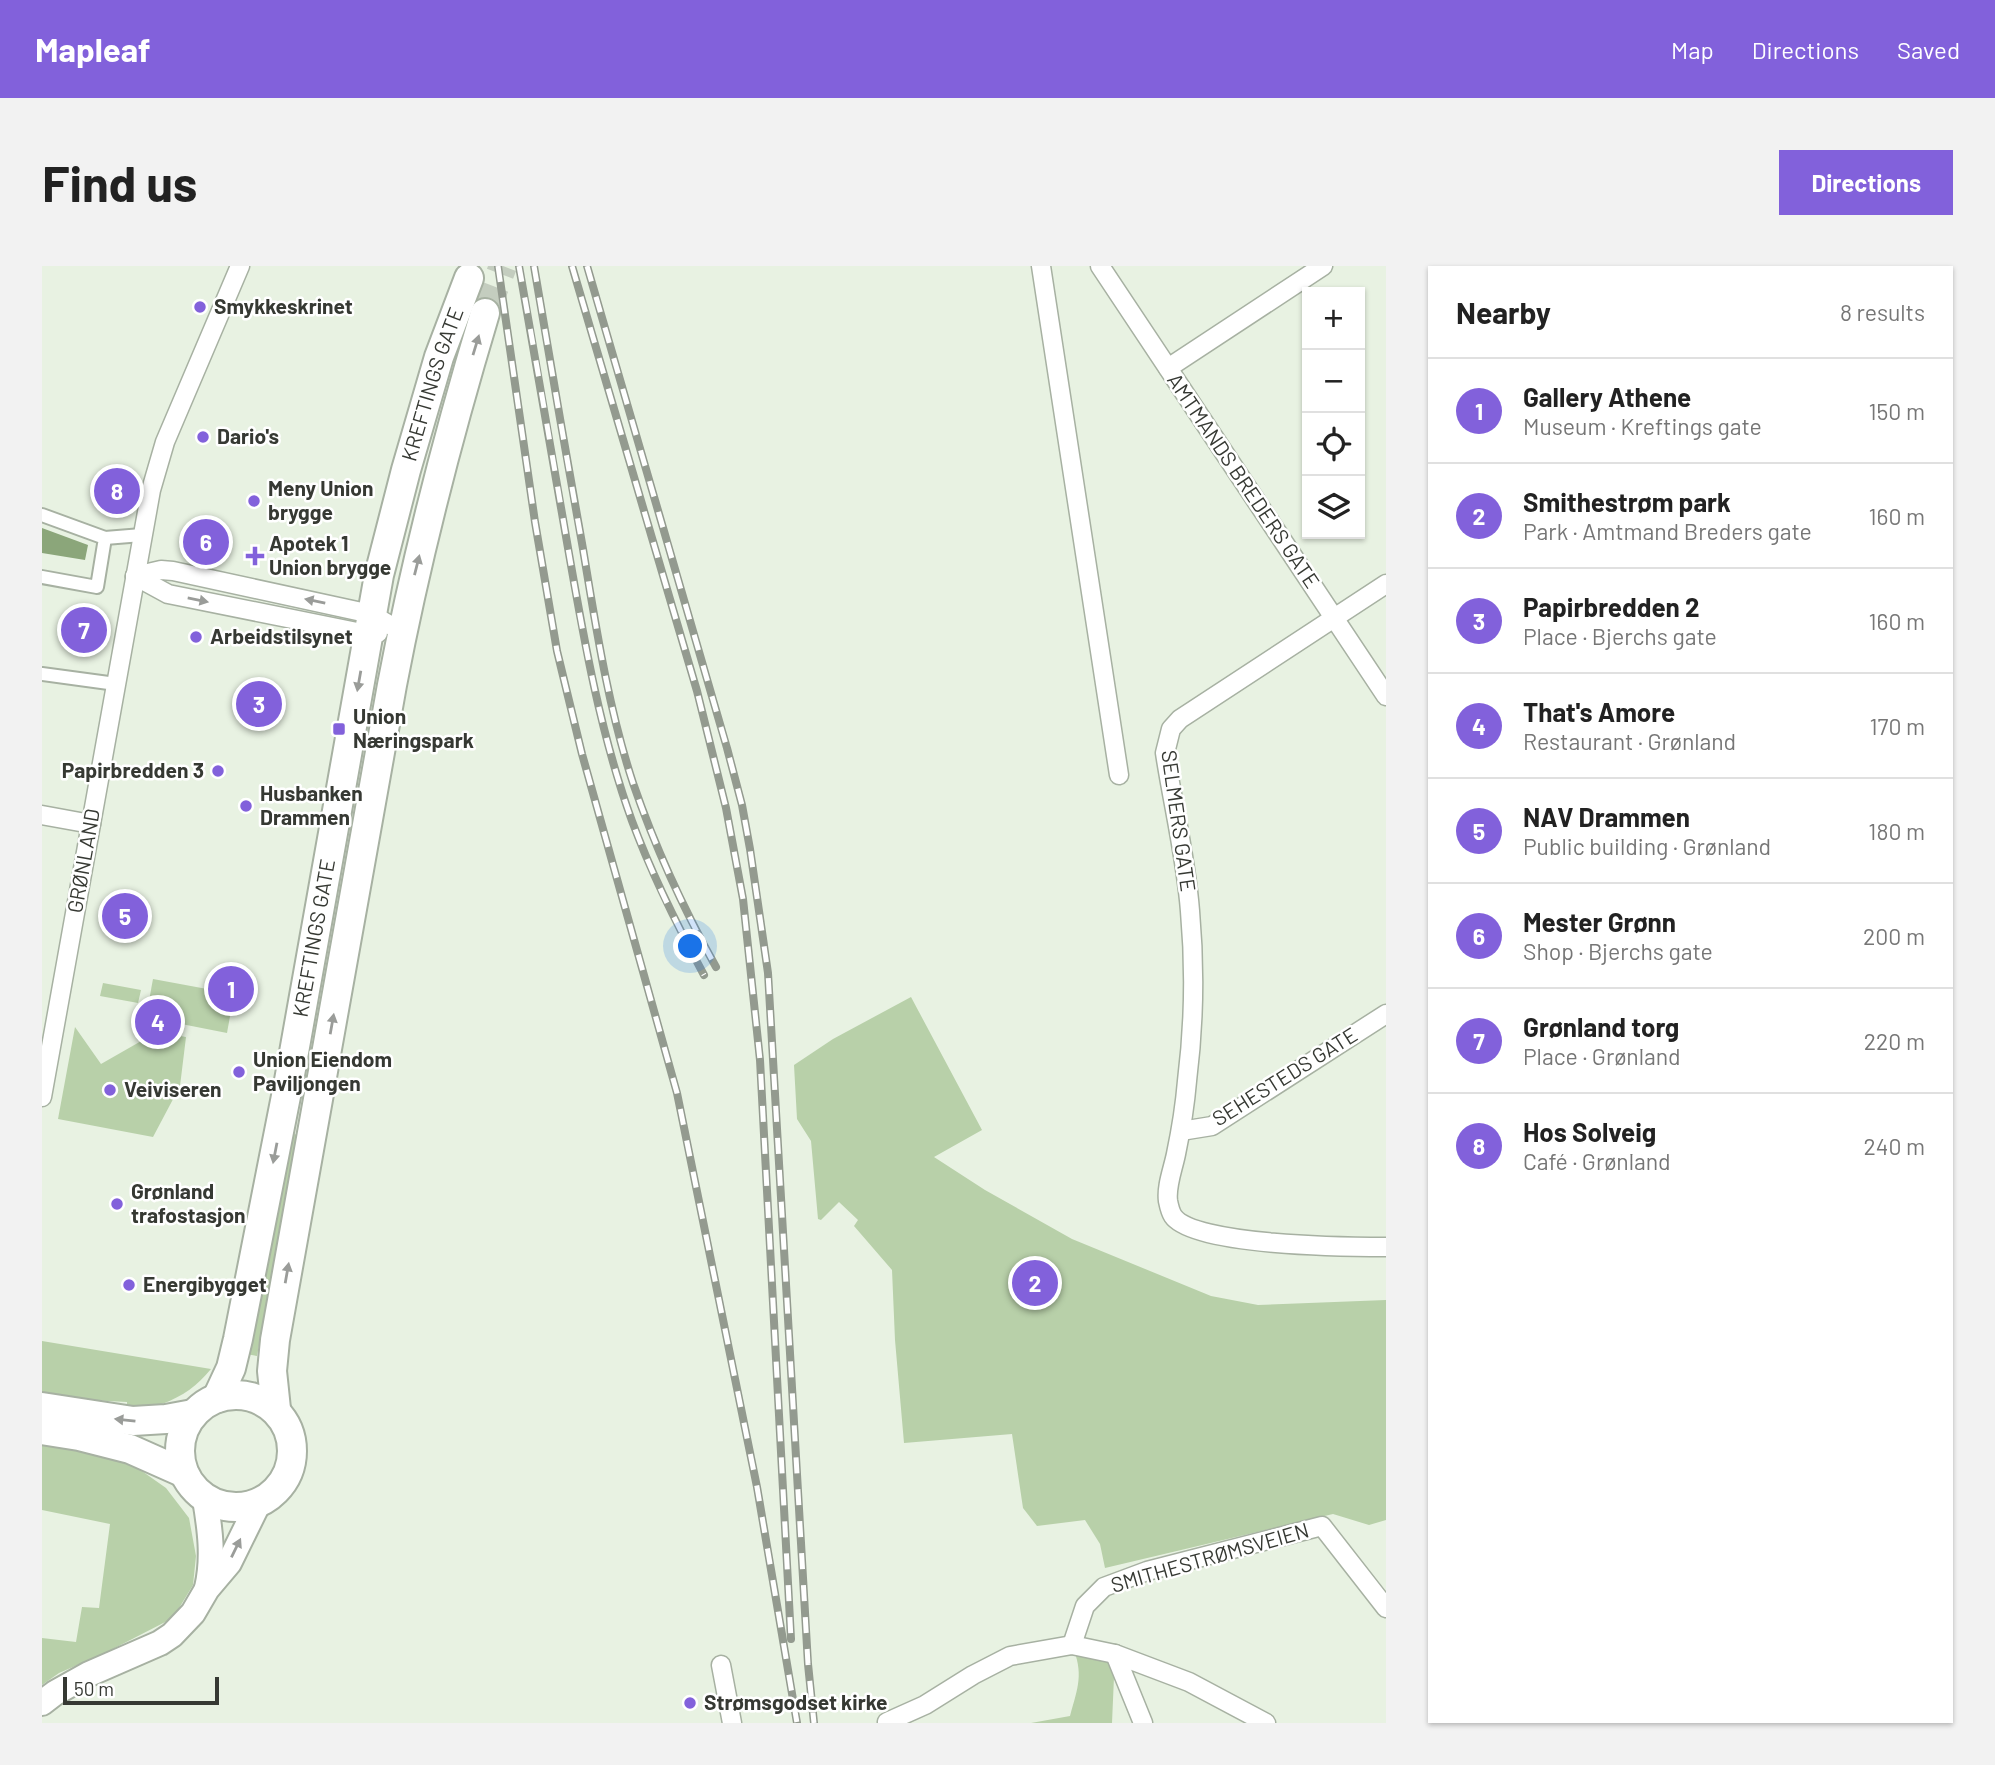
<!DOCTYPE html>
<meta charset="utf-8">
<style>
body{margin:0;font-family:Barlow,sans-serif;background:#f2f2f2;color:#222}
.controls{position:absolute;right:21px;top:21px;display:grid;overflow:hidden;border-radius:0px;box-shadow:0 2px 5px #0004}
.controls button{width:63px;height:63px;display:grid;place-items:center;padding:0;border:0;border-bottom:2px solid #e0e0e0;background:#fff;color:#222;font:35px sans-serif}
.scale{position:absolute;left:21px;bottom:18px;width:156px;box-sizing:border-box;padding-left:7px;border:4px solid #363933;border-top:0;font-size:19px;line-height:24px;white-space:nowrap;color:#363933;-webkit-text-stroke:5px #fff;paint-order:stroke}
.you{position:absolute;left:649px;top:681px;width:24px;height:24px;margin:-18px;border:5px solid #fff;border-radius:50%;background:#1a73e8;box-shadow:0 0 0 10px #1a73e833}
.badge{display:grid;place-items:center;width:46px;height:46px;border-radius:50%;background:#8261db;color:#fff;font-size:23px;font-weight:700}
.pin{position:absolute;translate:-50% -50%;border:4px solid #fff;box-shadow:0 2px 7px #0006}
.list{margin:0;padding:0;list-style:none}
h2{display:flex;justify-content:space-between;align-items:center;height:91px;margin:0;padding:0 28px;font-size:30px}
h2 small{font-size:23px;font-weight:400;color:#767676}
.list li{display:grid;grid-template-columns:46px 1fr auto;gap:21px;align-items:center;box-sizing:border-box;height:105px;padding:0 28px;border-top:2px solid #e0e0e0}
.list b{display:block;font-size:26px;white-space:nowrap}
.list p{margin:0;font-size:23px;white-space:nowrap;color:#767676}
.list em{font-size:23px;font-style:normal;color:#767676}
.icon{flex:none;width:38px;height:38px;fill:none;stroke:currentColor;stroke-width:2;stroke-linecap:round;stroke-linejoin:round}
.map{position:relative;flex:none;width:1344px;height:1457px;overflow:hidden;border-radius:0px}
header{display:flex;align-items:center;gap:42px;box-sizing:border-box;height:98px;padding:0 35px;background:#8261db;color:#fff}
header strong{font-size:33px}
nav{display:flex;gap:38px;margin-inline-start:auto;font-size:24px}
.intro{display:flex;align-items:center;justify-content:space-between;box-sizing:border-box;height:168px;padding:0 42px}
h1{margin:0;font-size:49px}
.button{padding:18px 32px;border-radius:0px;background:#8261db;color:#fff;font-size:24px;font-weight:700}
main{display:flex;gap:42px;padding:0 42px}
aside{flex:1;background:#fff;border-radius:0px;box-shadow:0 2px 5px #0004}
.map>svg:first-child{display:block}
.green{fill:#b8d0a9}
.water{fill:#8ba67a}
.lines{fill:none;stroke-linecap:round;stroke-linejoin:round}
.primary-tunnel{stroke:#c4cdbf;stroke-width:28;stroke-dasharray:28 14;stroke-linecap:butt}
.pedestrian-casing{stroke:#a7b1a2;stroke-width:16}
.minor-casing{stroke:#a7b1a2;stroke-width:21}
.secondary-casing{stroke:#a7b1a2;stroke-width:28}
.primary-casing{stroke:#a7b1a2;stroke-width:32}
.pedestrian{stroke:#fff;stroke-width:12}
.minor{stroke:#fff;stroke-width:18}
.secondary{stroke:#fff;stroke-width:24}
.primary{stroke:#fff;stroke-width:28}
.rail-casing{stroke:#939a8f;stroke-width:8}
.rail{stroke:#fff;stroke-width:5;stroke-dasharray:16;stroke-linecap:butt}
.oneway{fill:#9a9c99}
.poi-dot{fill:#8261db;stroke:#fff;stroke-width:2.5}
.labels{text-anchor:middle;stroke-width:5;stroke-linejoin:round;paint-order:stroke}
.poi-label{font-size:21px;font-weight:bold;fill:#363933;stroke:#fff;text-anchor:start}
.street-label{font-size:21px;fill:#363933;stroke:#fff}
</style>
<header>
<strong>Mapleaf</strong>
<nav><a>Map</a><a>Directions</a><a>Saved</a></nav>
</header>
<div class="intro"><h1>Find us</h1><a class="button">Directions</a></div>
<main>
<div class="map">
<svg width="1344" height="1457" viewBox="0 0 1344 1457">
<rect width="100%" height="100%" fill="#e8f2e2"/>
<g class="green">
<polygon points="111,713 192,728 185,767 104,751"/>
<polygon points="61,717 99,724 96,737 58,730"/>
<polygon points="869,731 940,864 892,891 943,924 1030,973 1169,1030 1216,1039 1344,1034 1344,1254 1327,1259 1291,1248 1063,1302 1058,1278 1043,1254 995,1260 981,1242 970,1168 862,1177 853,1074 850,1004 812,960 816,954 797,936 779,954 776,953 769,875 755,853 752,799 791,773"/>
<polygon points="33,761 59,798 115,766 144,771 138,820 111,871 16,853"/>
<polygon points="246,867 257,869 215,1090 204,1088"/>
<path d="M0,1075L169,1103C155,1120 141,1130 120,1138V1142L85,1143V1136L27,1133L0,1126Z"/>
<polygon points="0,1177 87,1196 124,1222 147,1252 154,1290 151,1319 131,1352 63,1387 17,1407 0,1419 0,1372 34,1376 40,1341 57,1342 68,1258 0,1244"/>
<path d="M1030,1379L1073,1388L1070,1457H989L1028,1450C1036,1421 1042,1408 1030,1379Z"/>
</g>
<polygon class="water" points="0,262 46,279 43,294 0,287"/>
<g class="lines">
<polyline class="primary-tunnel" points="443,47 461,0"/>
<defs>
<g id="pedestrian">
<polyline points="0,249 63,272 55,321 0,311"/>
<polyline points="63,272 100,269"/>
<polyline points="0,408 74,418"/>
</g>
<g id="minor">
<polyline points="999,0 1077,509"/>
<polyline points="1058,0 1344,430"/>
<polyline points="1126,102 1281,0"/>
<polyline points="93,310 119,304 131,305 329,348 360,366"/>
<polyline points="93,310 126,328 325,368 336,367"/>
<path d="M1344,318L1138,453L1129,463L1123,487C1131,539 1144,592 1148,645C1153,701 1152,759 1145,815C1143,839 1139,864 1134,888C1131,903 1124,920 1126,935C1127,940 1129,947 1131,950C1151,980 1307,981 1344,981"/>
<polyline points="0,549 49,558"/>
<polyline points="0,831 109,224 123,176 198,0"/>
<polyline points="1139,865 1170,860 1344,748"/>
<polyline points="1030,1379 1043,1340 1062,1321 1105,1305 1280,1260 1344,1342"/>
<polyline points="1073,1388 1101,1457"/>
<polyline points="679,1399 690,1457"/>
<polyline points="845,1456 883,1439 931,1409 968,1390 1030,1379 1073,1388 1147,1416 1224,1457"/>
</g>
<g id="secondary">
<path d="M163,1233C168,1263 172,1292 165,1322"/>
<polyline points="0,1437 13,1427 47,1408 118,1377 130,1369 151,1347 165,1323 187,1297 217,1236"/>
</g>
<g id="primary">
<circle cx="194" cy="1185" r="56"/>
<path id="s1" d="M175,1132L189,1102L196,1073L246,820L337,309L364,204L397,91L427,12"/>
<polyline points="0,1141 91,1155 124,1153 151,1148"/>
<path d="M234,1143L230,1105L233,1074L350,419C374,293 406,170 443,47"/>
<polyline points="0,1164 37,1170 88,1183 142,1207"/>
</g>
</defs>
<use href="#pedestrian" class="pedestrian-casing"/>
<use href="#minor" class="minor-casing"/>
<use href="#secondary" class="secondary-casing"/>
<use href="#primary" class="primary-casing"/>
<use href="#pedestrian" class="pedestrian"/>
<use href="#minor" class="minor"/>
<use href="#secondary" class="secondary"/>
<use href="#primary" class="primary"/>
<defs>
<g id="rail">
<polyline points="456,0 493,256 515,385 540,488 635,827 715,1221 755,1457"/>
<path d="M477,0C494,94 510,188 526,282C542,374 558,467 590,555C610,609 635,659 662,709"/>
<path d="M492,0C508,94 524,189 541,283C554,361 566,441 591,517C613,581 641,642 674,701"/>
<polyline points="530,0 655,425 684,542 701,633 718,794 749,1373"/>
<polyline points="545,0 685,482 700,539 708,583 726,707 766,1398 772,1457"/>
</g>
</defs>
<use href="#rail" class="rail-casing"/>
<use href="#rail" class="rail"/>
</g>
<defs><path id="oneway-solid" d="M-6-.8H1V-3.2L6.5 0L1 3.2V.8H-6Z" transform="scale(1.75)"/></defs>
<g class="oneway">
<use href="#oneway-solid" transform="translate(434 79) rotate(-73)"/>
<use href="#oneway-solid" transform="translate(375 299) rotate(-76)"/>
<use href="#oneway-solid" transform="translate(156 334) rotate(11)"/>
<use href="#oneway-solid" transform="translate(273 335) rotate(-168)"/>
<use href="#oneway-solid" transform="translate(317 415) rotate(100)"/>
<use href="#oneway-solid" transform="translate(290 758) rotate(-80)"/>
<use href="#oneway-solid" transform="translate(233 887) rotate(101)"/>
<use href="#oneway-solid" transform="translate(245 1007) rotate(-80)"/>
<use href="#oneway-solid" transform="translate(83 1154) rotate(-174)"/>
<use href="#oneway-solid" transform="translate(194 1282) rotate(-64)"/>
</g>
<g class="poi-dot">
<circle cx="158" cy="41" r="7"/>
<circle cx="161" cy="171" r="7"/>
<circle cx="212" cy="235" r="7"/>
<path d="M209.5 279.5h7v7h7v7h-7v7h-7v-7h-7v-7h7z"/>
<circle cx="154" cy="371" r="7"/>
<rect x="290" y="456" width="14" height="14" rx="3.5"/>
<circle cx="176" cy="505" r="7"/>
<circle cx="204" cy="540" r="7"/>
<circle cx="197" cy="806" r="7"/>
<circle cx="68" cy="824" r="7"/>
<circle cx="75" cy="938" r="7"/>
<circle cx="87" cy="1019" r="7"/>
<circle cx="648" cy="1437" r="7"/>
</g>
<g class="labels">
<g class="poi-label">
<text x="172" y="48">Smykkeskrinet</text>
<text x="175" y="178">Dario's</text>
<text x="226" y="230">Meny Union<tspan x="226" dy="24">brygge</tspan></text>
<text x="227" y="285">Apotek 1<tspan x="227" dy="24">Union brygge</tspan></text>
<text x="168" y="378">Arbeidstilsynet</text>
<text x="311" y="458">Union<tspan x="311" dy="24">Næringspark</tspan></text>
<text x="162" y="512" text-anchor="end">Papirbredden 3</text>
<text x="218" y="535">Husbanken<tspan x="218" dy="24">Drammen</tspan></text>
<text x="211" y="801">Union Eiendom<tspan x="211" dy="24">Paviljongen</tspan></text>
<text x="82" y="831">Veiviseren</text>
<text x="89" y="933">Grønland<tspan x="89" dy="24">trafostasjon</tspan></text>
<text x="101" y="1026">Energibygget</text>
<text x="662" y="1444">Strømsgodset kirke</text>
</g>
<g class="street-label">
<text dy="7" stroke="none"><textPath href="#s1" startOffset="1038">KREFTINGS GATE</textPath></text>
<text transform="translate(1201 215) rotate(56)" y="7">AMTMANDS BREDERS GATE</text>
<text transform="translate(1136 555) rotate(82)" y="7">SELMERS GATE</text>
<text transform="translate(42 595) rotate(-80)" y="7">GRØNLAND</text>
<text dy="7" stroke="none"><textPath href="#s1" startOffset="471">KREFTINGS GATE</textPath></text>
<text transform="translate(1243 811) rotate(-32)" y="7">SEHESTEDS GATE</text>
<text transform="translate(1168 1292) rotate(-16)" y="7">SMITHESTRØMSVEIEN</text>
</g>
</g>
</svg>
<div class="controls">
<button>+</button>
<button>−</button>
<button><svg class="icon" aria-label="locate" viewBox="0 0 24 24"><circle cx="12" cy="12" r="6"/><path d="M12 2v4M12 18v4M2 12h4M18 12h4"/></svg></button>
<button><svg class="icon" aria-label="layers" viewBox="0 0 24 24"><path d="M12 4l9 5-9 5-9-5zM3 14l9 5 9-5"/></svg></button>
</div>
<div class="scale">50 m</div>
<div class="you"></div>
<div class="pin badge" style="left:189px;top:723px">1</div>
<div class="pin badge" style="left:993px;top:1017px">2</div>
<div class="pin badge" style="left:217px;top:438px">3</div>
<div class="pin badge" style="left:116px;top:756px">4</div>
<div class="pin badge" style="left:83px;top:650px">5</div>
<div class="pin badge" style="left:164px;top:276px">6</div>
<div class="pin badge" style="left:42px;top:364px">7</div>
<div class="pin badge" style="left:75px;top:225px">8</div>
</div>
<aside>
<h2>Nearby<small>8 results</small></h2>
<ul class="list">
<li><span class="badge">1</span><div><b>Gallery Athene</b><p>Museum · Kreftings gate</p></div><em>150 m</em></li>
<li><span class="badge">2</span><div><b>Smithestrøm park</b><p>Park · Amtmand Breders gate</p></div><em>160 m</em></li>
<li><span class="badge">3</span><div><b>Papirbredden 2</b><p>Place · Bjerchs gate</p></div><em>160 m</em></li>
<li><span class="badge">4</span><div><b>That's Amore</b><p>Restaurant · Grønland</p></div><em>170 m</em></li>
<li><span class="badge">5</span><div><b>NAV Drammen</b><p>Public building · Grønland</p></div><em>180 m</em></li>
<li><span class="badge">6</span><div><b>Mester Grønn</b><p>Shop · Bjerchs gate</p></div><em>200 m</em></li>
<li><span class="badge">7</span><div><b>Grønland torg</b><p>Place · Grønland</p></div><em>220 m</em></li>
<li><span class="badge">8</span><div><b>Hos Solveig</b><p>Café · Grønland</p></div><em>240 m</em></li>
</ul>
</aside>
</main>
